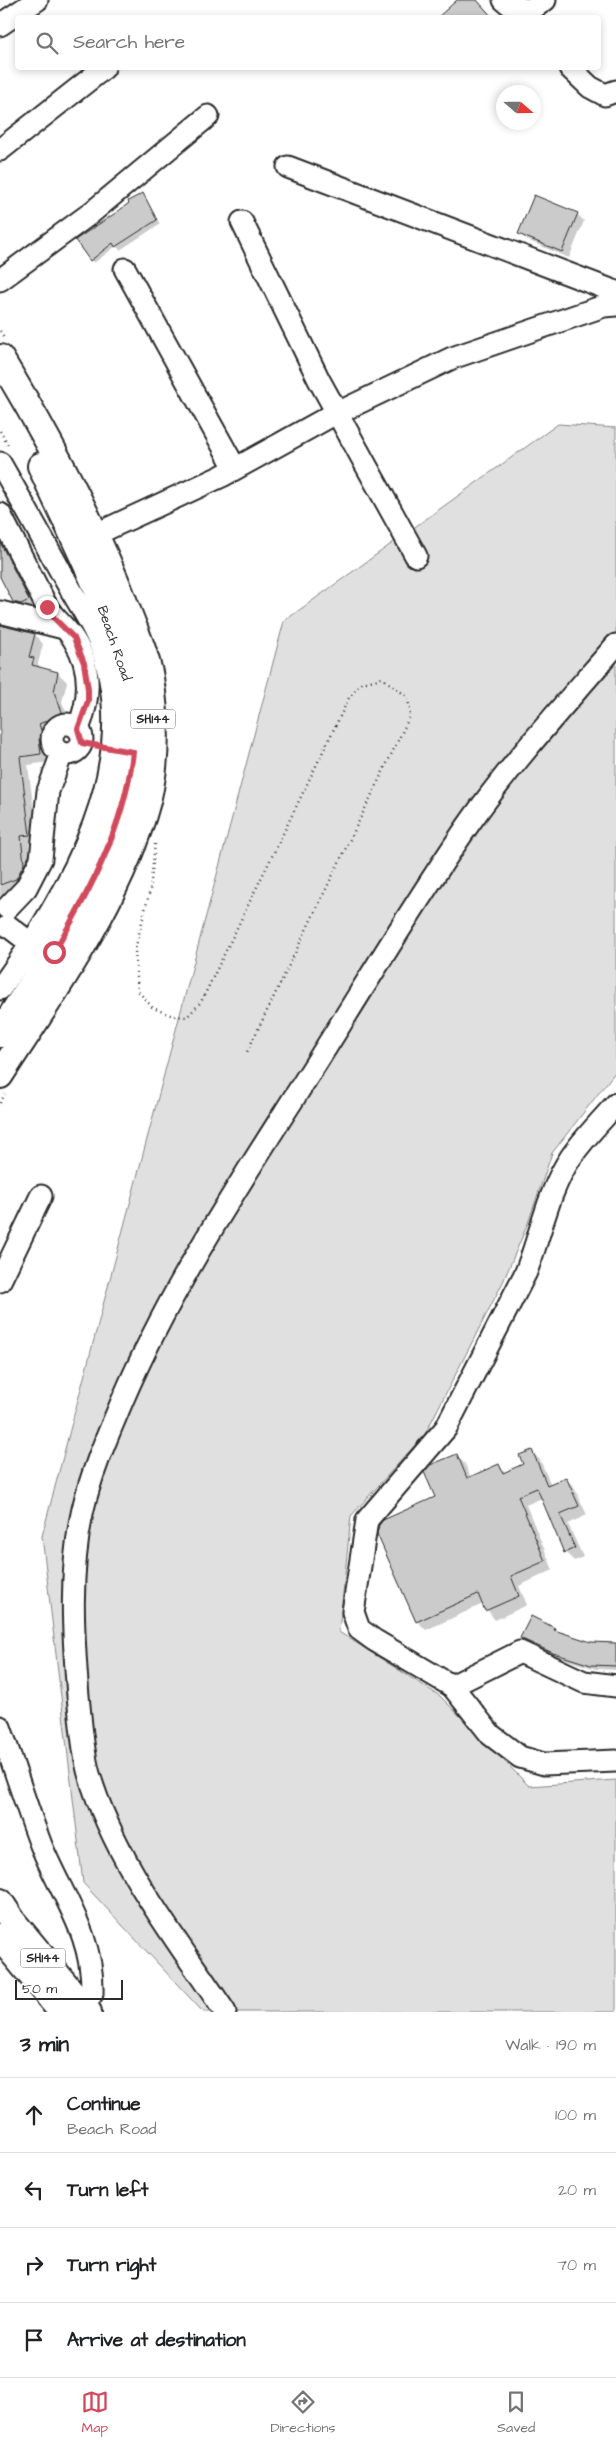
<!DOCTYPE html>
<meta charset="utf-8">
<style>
body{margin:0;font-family:"Architects Daughter",sans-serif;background:#f6f6f6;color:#202124}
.compass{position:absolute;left:496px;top:85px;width:45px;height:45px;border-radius:50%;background:#fff;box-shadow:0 2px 8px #0003;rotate:110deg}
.scale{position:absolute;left:15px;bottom:12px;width:108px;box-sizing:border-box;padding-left:5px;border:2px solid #2b2b2b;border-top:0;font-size:14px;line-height:18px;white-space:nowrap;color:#2b2b2b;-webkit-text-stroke:4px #fff;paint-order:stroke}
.stop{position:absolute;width:15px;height:15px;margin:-11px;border:4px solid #d1495b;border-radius:50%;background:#fff}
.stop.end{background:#d1495b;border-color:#fff;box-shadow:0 1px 5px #0008}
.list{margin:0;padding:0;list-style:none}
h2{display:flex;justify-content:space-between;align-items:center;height:65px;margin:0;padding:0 20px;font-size:21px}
h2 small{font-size:16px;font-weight:400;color:#757577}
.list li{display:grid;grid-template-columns:32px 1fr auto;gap:15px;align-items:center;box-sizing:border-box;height:75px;padding:0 20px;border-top:1px solid #e0e0e0}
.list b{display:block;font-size:19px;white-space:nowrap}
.list p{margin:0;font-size:16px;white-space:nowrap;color:#757577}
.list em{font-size:16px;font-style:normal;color:#757577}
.icon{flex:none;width:28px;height:28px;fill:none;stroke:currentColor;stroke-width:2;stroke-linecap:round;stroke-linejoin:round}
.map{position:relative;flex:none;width:616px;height:2012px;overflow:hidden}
.search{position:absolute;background:#fff;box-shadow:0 2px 8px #0003;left:15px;right:15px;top:15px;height:55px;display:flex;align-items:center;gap:12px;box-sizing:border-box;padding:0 18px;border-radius:5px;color:#757577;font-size:19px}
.sheet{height:365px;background:#fff}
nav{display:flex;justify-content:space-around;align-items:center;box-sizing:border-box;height:70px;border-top:1px solid #e0e0e0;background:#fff;font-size:14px;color:#757577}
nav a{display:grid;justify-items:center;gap:2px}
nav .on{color:#d1495b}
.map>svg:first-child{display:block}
.green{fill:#e0e0e0;stroke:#868686}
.shadow{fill:#0003}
.building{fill:#cbcbcb;stroke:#2b2b2b}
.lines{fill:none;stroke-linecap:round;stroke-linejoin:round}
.minor-casing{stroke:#2b2b2b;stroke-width:25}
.major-casing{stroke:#2b2b2b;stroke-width:30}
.path{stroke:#2b2b2b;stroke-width:2.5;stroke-dasharray:1 4;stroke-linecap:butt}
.minor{stroke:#fff;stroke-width:21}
.major{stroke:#fff;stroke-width:26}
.route{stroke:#d1495b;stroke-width:6}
.labels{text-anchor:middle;stroke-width:4;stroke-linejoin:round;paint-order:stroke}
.shield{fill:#fff;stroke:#6b6b6b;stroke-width:1}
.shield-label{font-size:12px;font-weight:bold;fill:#2b2b2b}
.street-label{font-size:14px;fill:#2b2b2b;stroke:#fff}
</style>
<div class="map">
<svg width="616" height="2012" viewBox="0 0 616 2012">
<rect width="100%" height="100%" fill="#fff"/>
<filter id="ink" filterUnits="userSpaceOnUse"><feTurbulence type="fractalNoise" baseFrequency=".02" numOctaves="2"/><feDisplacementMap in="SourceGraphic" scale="10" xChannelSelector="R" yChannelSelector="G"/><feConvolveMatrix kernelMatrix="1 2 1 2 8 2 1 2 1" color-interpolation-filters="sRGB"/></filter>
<g filter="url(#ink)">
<polygon class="green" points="558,424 616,428 616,1071 552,1153 528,1223 503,1282 425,1434 351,1516 339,1632 440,1696 529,1786 616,1780 616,2012 203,2012 83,1883 42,1536 284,621"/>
<g class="shadow">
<polygon points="143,195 160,224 120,250 116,246 94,263 91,260"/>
<polygon points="577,214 584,221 569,258 527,240 520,234"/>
<polygon points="0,535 37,609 30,613 24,611 14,602 0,575"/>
<polygon points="0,626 35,635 43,644 38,664 42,669 58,673 67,682 62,702 71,723 47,733 52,747 47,748 49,762 28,765 38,843 29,844 32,873 25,888 4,894 5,904 0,905"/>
<polygon points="531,1451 540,1460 551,1485 565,1478 574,1487 587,1515 568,1524 583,1557 574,1561 565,1552 542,1498 526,1505 553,1570 519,1586 527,1605 495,1620 483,1604 426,1630 417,1621 437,1498 456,1455 465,1464 471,1478 499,1466 506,1473 525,1464"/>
<polygon points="554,1629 558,1633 590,1643 616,1644 616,1670 596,1669 558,1657 522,1637"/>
</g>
<g class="building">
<polygon points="457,0 477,0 493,18 437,18"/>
<polygon points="143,193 157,220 115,247 113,243 90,261 75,240 117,212 129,203 128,201"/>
<polygon points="534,195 578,213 562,252 518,234"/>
<polygon points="0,542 29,600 21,604 13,602 0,577"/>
<polygon points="0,625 35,634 29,657 34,658 32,665 58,672 54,692 63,714 39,724 44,739 39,739 41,754 20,757 30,835 21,836 24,864 16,879 0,885"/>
<polygon points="532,1450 547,1485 566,1477 579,1506 560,1514 575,1548 564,1553 537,1488 518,1496 545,1561 511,1576 519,1596 485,1611 478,1594 416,1622 377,1534 379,1525 383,1520 435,1497 424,1472 430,1465 457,1454 467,1478 499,1464 503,1473 523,1464 519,1455"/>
<polygon points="531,1616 555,1628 554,1630 591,1642 616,1643 616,1666 591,1665 553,1653 520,1638"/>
</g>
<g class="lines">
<defs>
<g id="minor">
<polyline points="504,0 513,7 530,10 545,0"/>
<polyline points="0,25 37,0"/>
<polyline points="570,68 590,87 605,95 616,91"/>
<polyline points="0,150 104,68"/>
<polyline points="288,167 616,292"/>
<polyline points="242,222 319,380 416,556"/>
<polyline points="125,269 235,468"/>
<polyline points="0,280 91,213 208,116"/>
<path d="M0,463C23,503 45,543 67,583C77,601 90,620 98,639C148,763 69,892 0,989"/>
<path d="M0,514L47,607C55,620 67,628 74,640C92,668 90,700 78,729"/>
<polyline points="94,535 222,476 327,418 452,358 604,306 616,305"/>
<polyline points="0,612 64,628"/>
<circle cx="67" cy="739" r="15"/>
<polyline points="7,908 26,888 41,859 48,791 62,753"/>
<polyline points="8,926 42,952"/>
<path d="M616,1104C601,1121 584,1138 571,1157C548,1191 541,1234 526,1272L446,1428L367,1520L353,1612L359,1629L374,1640L452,1686L491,1735L520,1757L544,1764L616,1761"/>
<polyline points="0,1281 41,1196"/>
<polyline points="452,1686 520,1652 584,1682 616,1686"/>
<path d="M0,1727C14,1766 26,1806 41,1845C62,1897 94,1935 92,1994L82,2004"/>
<path d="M225,2012C175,1937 115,1862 89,1774C82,1749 81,1722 78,1696C73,1634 69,1570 83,1509C92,1470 108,1435 123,1399C172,1285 240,1183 306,1079C361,993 413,904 471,821C515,759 566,703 616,645"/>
</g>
<g id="major">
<path d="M0,358C48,437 94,524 127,610C135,632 146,654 150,678C157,722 157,772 143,815C113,909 53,993 0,1075"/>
<path d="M0,1034C61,935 140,839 132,716C131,705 132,693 129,682C112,607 72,536 41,466"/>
<polyline points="0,1902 13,1922 88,2012"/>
<polyline points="0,1937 62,2012"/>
</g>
</defs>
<use href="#minor" class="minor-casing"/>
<use href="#major" class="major-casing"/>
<g class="path">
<polyline points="0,331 5,338"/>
<polyline points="0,431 9,447"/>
<polyline points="155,844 150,890 135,950 138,991 153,1008 173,1016 187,1017 201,1002 349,698 362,683 382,678 408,697 410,716 247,1052"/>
<polyline points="0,1103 5,1094"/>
</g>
<use href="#minor" class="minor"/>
<use href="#major" class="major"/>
</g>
</g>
<g class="lines" filter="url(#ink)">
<path class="route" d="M47,607L54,618L74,638L84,663L88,689V701L78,729L82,743L133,752C125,825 91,889 54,952"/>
</g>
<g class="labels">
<g class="shield">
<rect x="130.5" y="709.5" width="45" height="19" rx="4"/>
<rect x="20.5" y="1948.5" width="45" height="19" rx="4"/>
</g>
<g class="shield-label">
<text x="153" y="723">SH144</text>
<text x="43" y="1962">SH144</text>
</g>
<g class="street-label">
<text transform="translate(115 643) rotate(71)" y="5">Beach Road</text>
</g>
</g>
</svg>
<svg class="compass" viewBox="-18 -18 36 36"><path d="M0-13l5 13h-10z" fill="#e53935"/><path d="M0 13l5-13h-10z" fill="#757577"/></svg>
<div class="scale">50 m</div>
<div class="stop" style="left:54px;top:952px"></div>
<div class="stop end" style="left:47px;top:607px"></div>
<div class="search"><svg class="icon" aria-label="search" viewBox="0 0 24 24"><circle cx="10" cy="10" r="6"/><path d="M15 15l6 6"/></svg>Search here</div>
</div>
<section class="sheet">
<h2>3 min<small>Walk · 190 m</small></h2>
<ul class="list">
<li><svg class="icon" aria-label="ahead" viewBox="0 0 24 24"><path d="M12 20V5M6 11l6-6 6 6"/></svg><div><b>Continue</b><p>Beach Road</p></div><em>100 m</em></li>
<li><svg class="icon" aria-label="left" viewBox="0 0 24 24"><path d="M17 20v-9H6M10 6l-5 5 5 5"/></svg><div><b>Turn left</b></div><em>20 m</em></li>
<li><svg class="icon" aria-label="right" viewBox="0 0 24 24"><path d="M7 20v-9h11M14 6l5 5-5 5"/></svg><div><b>Turn right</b></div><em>70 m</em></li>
<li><svg class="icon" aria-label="arrive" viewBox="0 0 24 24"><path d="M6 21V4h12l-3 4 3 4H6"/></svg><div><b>Arrive at destination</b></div></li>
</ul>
</section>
<nav>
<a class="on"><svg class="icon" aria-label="map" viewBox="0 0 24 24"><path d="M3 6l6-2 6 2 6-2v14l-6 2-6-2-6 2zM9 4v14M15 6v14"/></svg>Map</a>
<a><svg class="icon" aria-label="directions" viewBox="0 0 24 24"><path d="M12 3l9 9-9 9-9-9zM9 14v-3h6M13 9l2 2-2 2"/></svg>Directions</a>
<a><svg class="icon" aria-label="saved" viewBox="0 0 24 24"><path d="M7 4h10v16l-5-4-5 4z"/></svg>Saved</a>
</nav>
